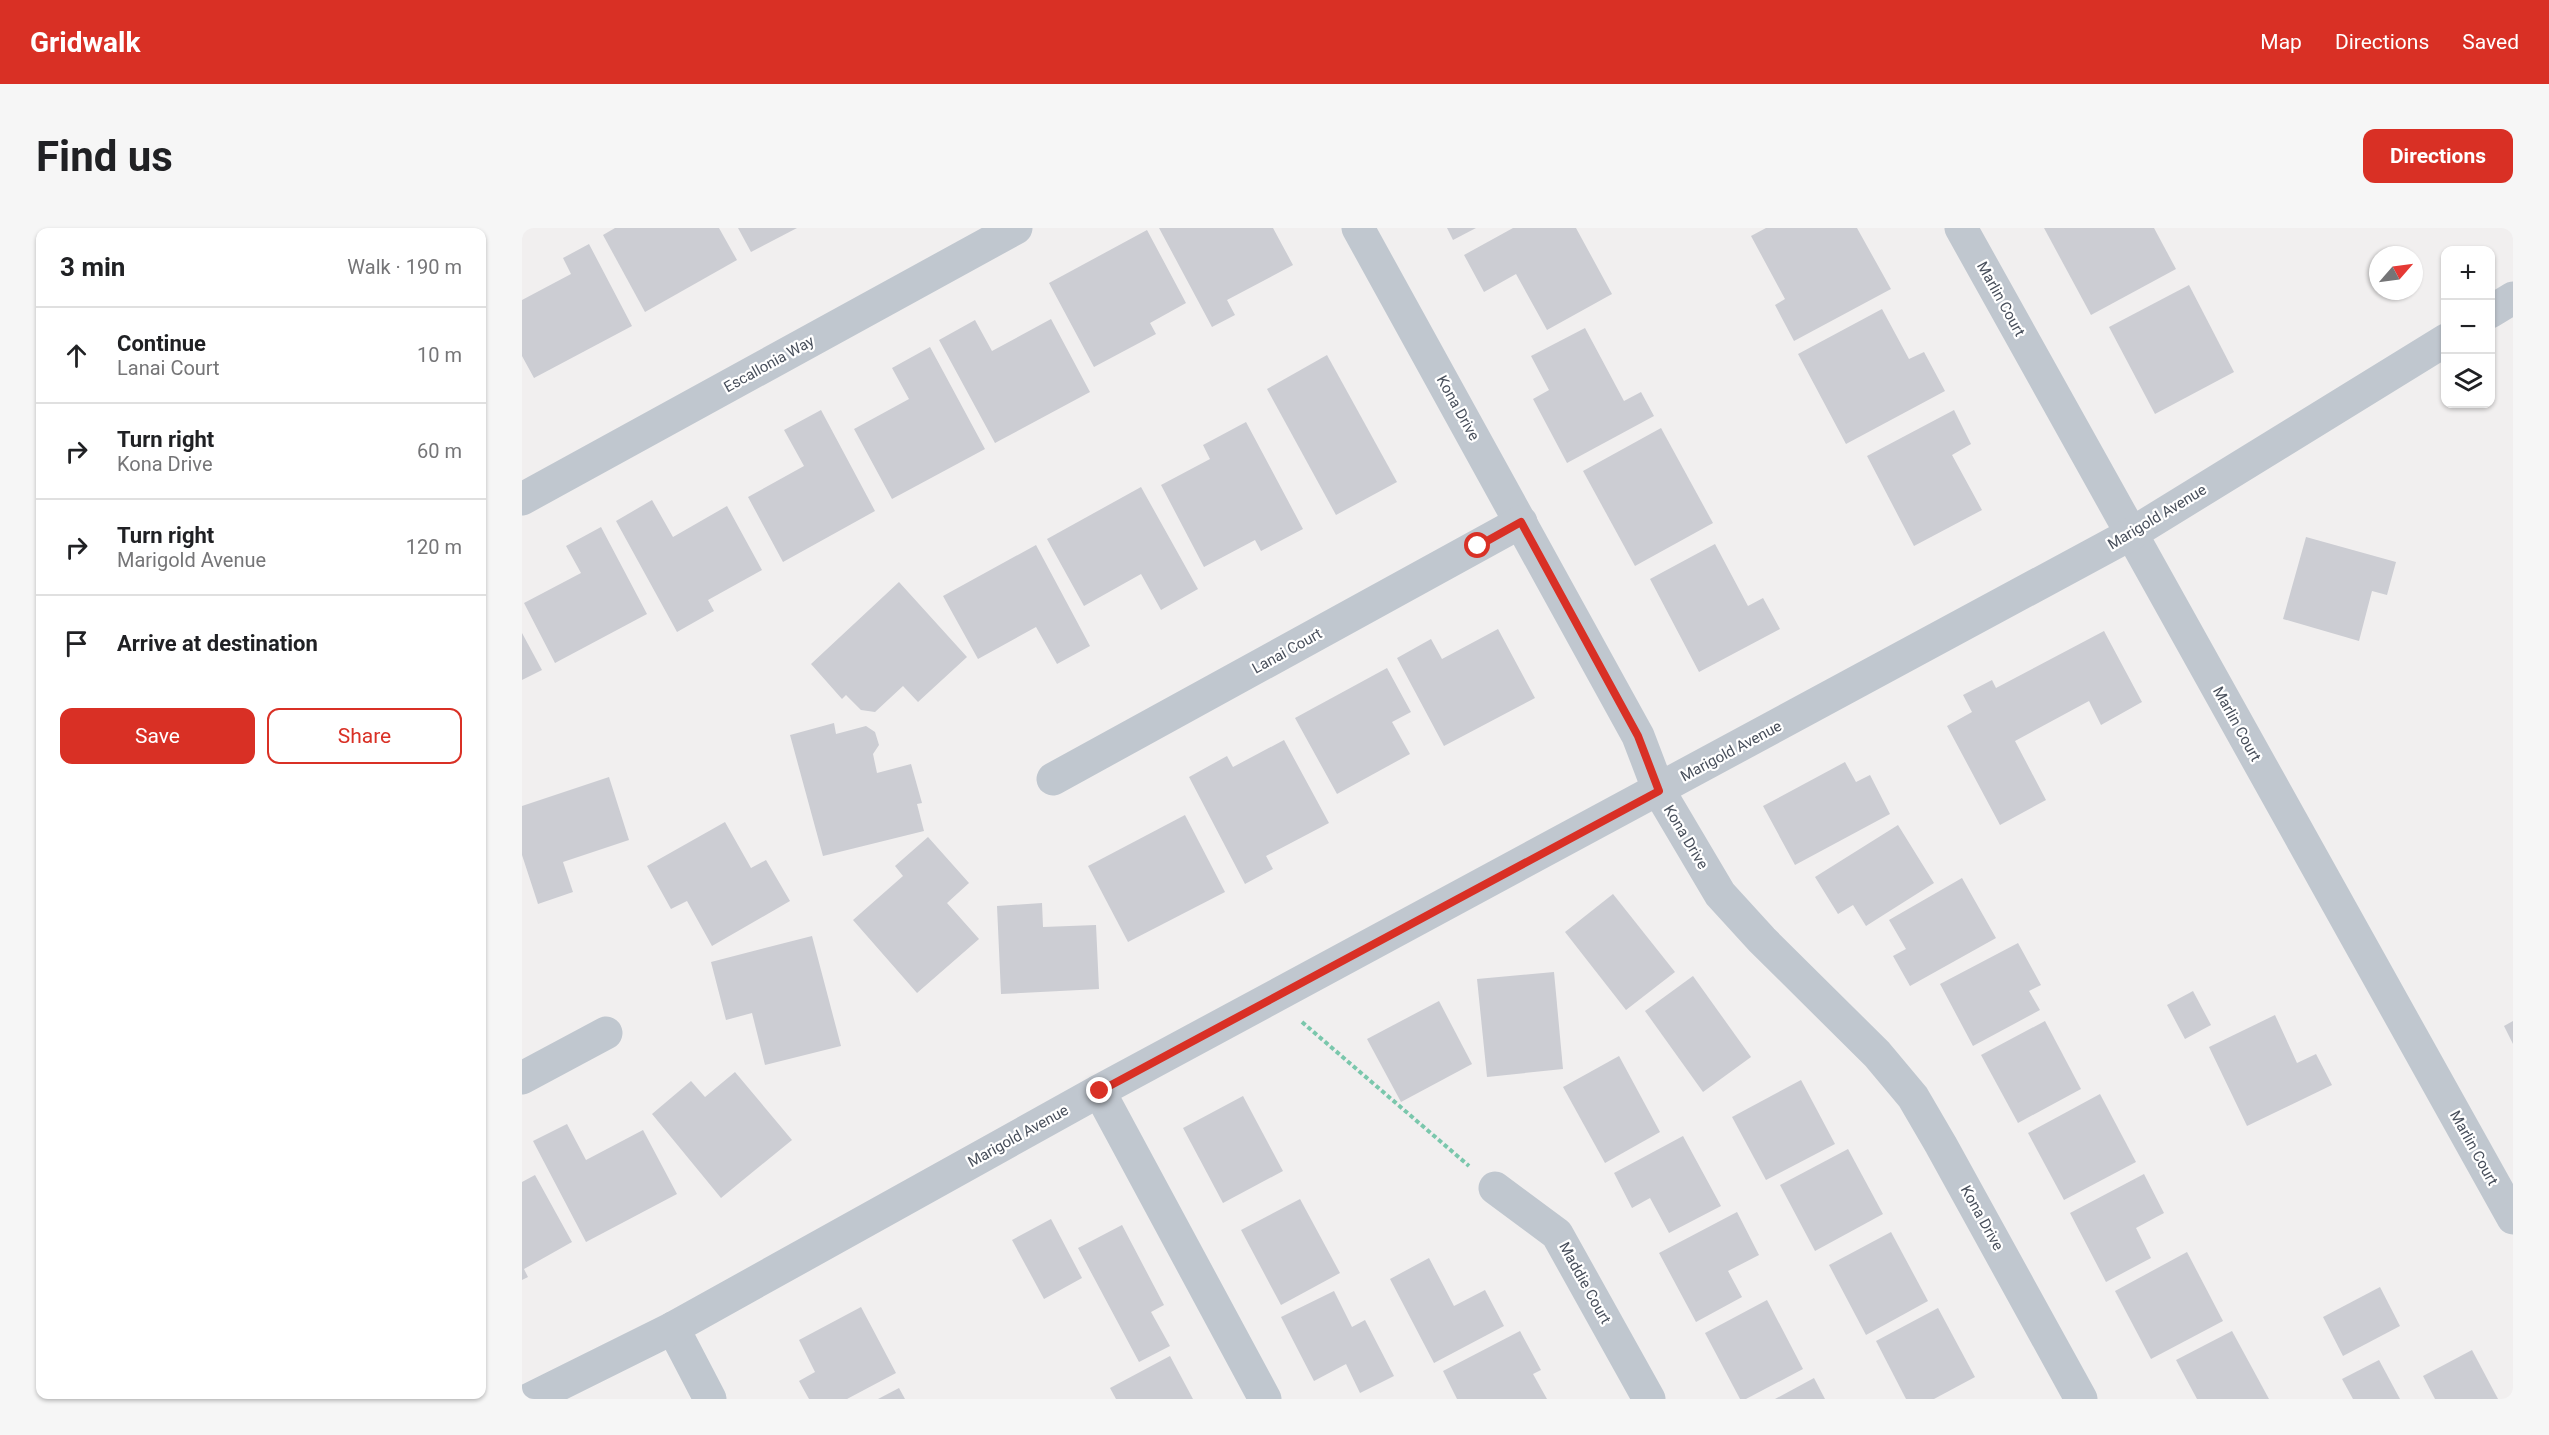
<!DOCTYPE html>
<meta charset="utf-8">
<style>
body{margin:0;font-family:Roboto,sans-serif;background:#f6f6f6;color:#202124}
.controls{position:absolute;right:18px;top:18px;display:grid;overflow:hidden;border-radius:12px;box-shadow:0 2px 4px #0004}
.controls button{width:54px;height:54px;display:grid;place-items:center;padding:0;border:0;border-bottom:2px solid #e0e0e0;background:#fff;color:#202124;font:30px sans-serif}
.compass{position:absolute;left:1847px;top:18px;width:54px;height:54px;border-radius:50%;background:#fff;box-shadow:0 2px 4px #0004;rotate:62deg}
.stop{position:absolute;width:18px;height:18px;margin:-14px;border:4px solid #d93025;border-radius:50%;background:#fff}
.stop.end{background:#d93025;border-color:#fff;box-shadow:0 2px 6px #0008}
.list{margin:0;padding:0;list-style:none}
h2{display:flex;justify-content:space-between;align-items:center;height:78px;margin:0;padding:0 24px;font-size:26px}
h2 small{font-size:20px;font-weight:400;color:#757577}
.list li{display:grid;grid-template-columns:39px 1fr auto;gap:18px;align-items:center;box-sizing:border-box;height:96px;padding:0 24px;border-top:2px solid #e0e0e0}
.list b{display:block;font-size:22px;white-space:nowrap}
.list p{margin:0;font-size:20px;white-space:nowrap;color:#757577}
.list em{font-size:20px;font-style:normal;color:#757577}
.actions{display:flex;gap:12px;padding:18px 24px}
.actions a{flex:1;padding:14px 0;border:2px solid #d93025;border-radius:12px;text-align:center;font-size:21px;color:#d93025}
.actions .main{background:#d93025;color:#fff}
.icon{flex:none;width:33px;height:33px;fill:none;stroke:currentColor;stroke-width:2;stroke-linecap:round;stroke-linejoin:round}
.map{position:relative;flex:none;width:1991px;height:1171px;overflow:hidden;border-radius:12px}
header{display:flex;align-items:center;gap:36px;box-sizing:border-box;height:84px;padding:0 30px;background:#d93025;color:#fff}
header strong{font-size:28px}
nav{display:flex;gap:33px;margin-inline-start:auto;font-size:21px}
.intro{display:flex;align-items:center;justify-content:space-between;box-sizing:border-box;height:144px;padding:0 36px}
h1{margin:0;font-size:42px}
.button{padding:15px 27px;border-radius:12px;background:#d93025;color:#fff;font-size:21px;font-weight:700}
main{display:flex;gap:36px;padding:0 36px}
aside{flex:1;background:#fff;border-radius:12px;box-shadow:0 2px 4px #0004}
.map>svg:first-child{display:block}
.building{fill:#cccdd3}
.lines{fill:none;stroke-linecap:round;stroke-linejoin:round}
.path{stroke:#7ac7ac;stroke-width:4;stroke-dasharray:4.5 3;stroke-linecap:butt}
.minor{stroke:#c0c7cf;stroke-width:33}
.tertiary{stroke:#c0c7cf;stroke-width:33}
.route{stroke:#d93025;stroke-width:8}
.labels{text-anchor:middle;stroke-width:4.5;stroke-linejoin:round;paint-order:stroke}
.street-label{font-size:15px;fill:#484f5b;stroke:#fff}
</style>
<header>
<strong>Gridwalk</strong>
<nav><a>Map</a><a>Directions</a><a>Saved</a></nav>
</header>
<div class="intro"><h1>Find us</h1><a class="button">Directions</a></div>
<main>
<aside>
<h2>3 min<small>Walk · 190 m</small></h2>
<ul class="list">
<li><svg class="icon" aria-label="ahead" viewBox="0 0 24 24"><path d="M12 20V5M6 11l6-6 6 6"/></svg><div><b>Continue</b><p>Lanai Court</p></div><em>10 m</em></li>
<li><svg class="icon" aria-label="right" viewBox="0 0 24 24"><path d="M7 20v-9h11M14 6l5 5-5 5"/></svg><div><b>Turn right</b><p>Kona Drive</p></div><em>60 m</em></li>
<li><svg class="icon" aria-label="right" viewBox="0 0 24 24"><path d="M7 20v-9h11M14 6l5 5-5 5"/></svg><div><b>Turn right</b><p>Marigold Avenue</p></div><em>120 m</em></li>
<li><svg class="icon" aria-label="arrive" viewBox="0 0 24 24"><path d="M6 21V4h12l-3 4 3 4H6"/></svg><div><b>Arrive at destination</b></div></li>
</ul>
<div class="actions"><a class="main">Save</a><a>Share</a></div>
</aside>
<div class="map">
<svg width="1991" height="1171" viewBox="0 0 1991 1171">
<rect width="100%" height="100%" fill="#f1efef"/>
<g class="building">
<polygon points="93,0 197,0 215,32 123,84 81,7"/>
<polygon points="216,0 275,0 229,24"/>
<polygon points="637,0 751,0 771,37 705,72 713,87 690,99"/>
<polygon points="925,0 954,0 931,12"/>
<polygon points="991,0 1054,0 1090,66 1025,102 994,46 962,64 942,27"/>
<polygon points="1244,0 1335,0 1369,61 1272,113 1253,77 1263,71 1229,8"/>
<polygon points="1522,0 1632,0 1654,41 1569,87"/>
<polygon points="625,2 664,75 628,95 634,106 572,139 527,55"/>
<polygon points="67,16 110,98 12,150 0,128 0,72 49,46 41,30"/>
<polygon points="1667,57 1712,144 1633,186 1587,99"/>
<polygon points="1360,81 1387,131 1402,124 1423,163 1324,216 1276,126"/>
<polygon points="529,91 568,164 473,215 417,112 453,92 470,123"/>
<polygon points="1063,100 1102,173 1119,164 1132,188 1045,235 1011,171 1027,162 1009,128"/>
<polygon points="408,119 463,221 370,271 332,201 387,171 370,140"/>
<polygon points="805,127 875,254 814,287 745,161"/>
<polygon points="299,182 353,283 261,334 226,269 282,238 262,202"/>
<polygon points="1432,182 1449,216 1430,227 1460,282 1392,318 1345,228"/>
<polygon points="724,194 781,301 739,323 733,312 682,339 639,257 688,231 681,217"/>
<polygon points="1139,200 1191,295 1113,338 1061,243"/>
<polygon points="619,259 676,361 639,382 619,346 562,378 525,311"/>
<polygon points="130,272 151,309 205,278 240,342 186,372 192,383 155,404 94,293"/>
<polygon points="79,299 125,386 33,435 2,375 59,345 44,318"/>
<polygon points="1784,309 1874,334 1865,367 1850,363 1837,413 1761,391"/>
<polygon points="1193,316 1226,378 1241,370 1258,401 1177,444 1128,351"/>
<polygon points="514,317 568,418 535,436 514,399 456,431 421,368"/>
<polygon points="377,354 445,429 396,474 381,458 353,484 339,482 324,467 320,471 289,436"/>
<polygon points="976,401 1013,470 922,518 875,430 909,411 920,431"/>
<polygon points="1582,403 1620,474 1579,497 1567,473 1493,513 1524,572 1478,597 1425,498 1450,484 1441,467 1470,452 1474,460"/>
<polygon points="0,405 20,442 0,452"/>
<polygon points="865,440 889,484 870,494 888,526 815,566 773,490"/>
<polygon points="312,495 314,506 344,498 353,504 357,517 351,526 355,545 389,536 400,575 395,576 402,603 301,628 268,507"/>
<polygon points="762,512 807,595 744,628 751,641 723,656 667,549 705,528 711,539"/>
<polygon points="1323,534 1334,554 1348,547 1368,586 1273,637 1241,578"/>
<polygon points="87,549 107,612 41,634 51,664 16,676 0,627 0,578"/>
<polygon points="663,587 703,664 606,714 566,638"/>
<polygon points="203,594 229,640 244,632 268,673 190,718 165,673 149,681 125,638"/>
<polygon points="1376,597 1412,655 1344,698 1331,677 1316,686 1293,649"/>
<polygon points="406,609 447,655 425,675 457,711 395,765 331,692 381,648 373,638"/>
<polygon points="1440,650 1474,710 1388,758 1371,728 1384,721 1367,692"/>
<polygon points="1091,666 1153,744 1104,782 1043,704"/>
<polygon points="520,675 521,699 574,697 577,761 479,766 475,678"/>
<polygon points="290,708 319,818 243,837 230,785 204,792 189,734"/>
<polygon points="1496,715 1519,757 1507,763 1518,782 1451,818 1418,756"/>
<polygon points="1032,744 1041,841 965,849 955,751"/>
<polygon points="1171,748 1229,829 1181,864 1123,783"/>
<polygon points="1671,763 1689,797 1663,811 1645,777"/>
<polygon points="917,773 950,836 879,874 845,811"/>
<polygon points="1753,787 1775,835 1794,826 1810,857 1725,898 1687,819"/>
<polygon points="1523,793 1559,861 1496,895 1459,827"/>
<polygon points="1991,793 1991,816 1982,798"/>
<polygon points="1097,828 1138,904 1083,935 1041,859"/>
<polygon points="213,844 270,912 199,970 130,886 169,853 183,869"/>
<polygon points="1279,852 1313,916 1244,952 1210,889"/>
<polygon points="1578,866 1614,934 1542,972 1506,905"/>
<polygon points="721,868 761,943 701,975 661,900"/>
<polygon points="45,896 64,932 121,902 155,966 64,1014 11,913"/>
<polygon points="1161,908 1199,978 1147,1005 1128,970 1110,980 1092,945"/>
<polygon points="1326,921 1361,986 1293,1023 1258,957"/>
<polygon points="1622,946 1642,985 1614,1000 1629,1030 1584,1054 1548,985"/>
<polygon points="13,947 50,1014 2,1041 6,1049 0,1052 0,954"/>
<polygon points="778,971 818,1045 759,1077 719,1002"/>
<polygon points="1215,984 1237,1027 1206,1043 1220,1069 1174,1094 1137,1025"/>
<polygon points="529,991 560,1050 522,1071 490,1012"/>
<polygon points="600,997 642,1077 629,1084 648,1118 617,1134 556,1020"/>
<polygon points="1369,1004 1406,1073 1344,1107 1307,1037"/>
<polygon points="1665,1024 1701,1093 1629,1131 1593,1063"/>
<polygon points="907,1030 932,1078 963,1062 982,1098 912,1135 868,1051"/>
<polygon points="1858,1059 1878,1098 1821,1128 1801,1089"/>
<polygon points="812,1063 830,1099 843,1092 872,1148 838,1165 824,1136 792,1153 759,1089"/>
<polygon points="1245,1072 1281,1141 1224,1171 1218,1171 1183,1105"/>
<polygon points="339,1079 374,1145 325,1171 287,1171 277,1153 293,1144 277,1112"/>
<polygon points="1416,1080 1453,1149 1412,1171 1384,1171 1354,1113"/>
<polygon points="998,1103 1019,1142 1011,1146 1025,1171 935,1171 921,1143"/>
<polygon points="1710,1103 1747,1171 1675,1171 1654,1132"/>
<polygon points="1950,1122 1976,1171 1913,1171 1901,1148"/>
<polygon points="648,1128 671,1171 594,1171 588,1160"/>
<polygon points="1857,1132 1878,1171 1831,1171 1820,1151"/>
<polygon points="1292,1150 1303,1171 1253,1171"/>
<polygon points="377,1160 383,1171 356,1171"/>
</g>
<g class="lines">
<polyline class="path" points="780,794 947,938"/>
<g class="minor">
<polyline points="836,0 1116,508 1137,563 1198,666 1240,712 1355,826 1391,869 1419,917 1559,1171"/>
<polyline points="1439,0 1991,990"/>
<polyline points="0,271 494,0"/>
<polyline points="531,551 999,294"/>
<polyline points="0,850 84,805"/>
<polyline points="577,863 743,1171"/>
<polyline points="973,960 1035,1006 1127,1171"/>
<polyline points="151,1100 188,1171"/>
</g>
<g class="tertiary">
<polyline points="1968,84 1991,70"/>
<polyline points="8,1171 151,1100 577,863 1609,306 1924,112"/>
</g>
</g>
<g class="lines">
<polyline class="route" points="578,863 1137,563 1116,508 999,294 956,318"/>
</g>
<g class="labels">
<g class="street-label">
<text transform="translate(1479 71) rotate(61)" y="5">Marlin Court</text>
<text transform="translate(247 136) rotate(-29)" y="5">Escallonia Way</text>
<text transform="translate(936 180) rotate(61)" y="5">Kona Drive</text>
<text transform="translate(1635 289) rotate(-31)" y="5">Marigold Avenue</text>
<text transform="translate(765 423) rotate(-29)" y="5">Lanai Court</text>
<text transform="translate(1715 496) rotate(61)" y="5">Marlin Court</text>
<text transform="translate(1209 523) rotate(-28)" y="5">Marigold Avenue</text>
<text transform="translate(1164 609) rotate(59)" y="5">Kona Drive</text>
<text transform="translate(496 908) rotate(-29)" y="5">Marigold Avenue</text>
<text transform="translate(1952 920) rotate(61)" y="5">Marlin Court</text>
<text transform="translate(1460 990) rotate(61)" y="5">Kona Drive</text>
<text transform="translate(1063 1055) rotate(61)" y="5">Maddie Court</text>
</g>
</g>
</svg>
<div class="controls">
<button>+</button>
<button>−</button>
<button><svg class="icon" aria-label="layers" viewBox="0 0 24 24"><path d="M12 4l9 5-9 5-9-5zM3 14l9 5 9-5"/></svg></button>
</div>
<svg class="compass" viewBox="-18 -18 36 36"><path d="M0-13l5 13h-10z" fill="#e53935"/><path d="M0 13l5-13h-10z" fill="#757577"/></svg>
<div class="stop" style="left:956px;top:318px"></div>
<div class="stop end" style="left:578px;top:863px"></div>
</div>
</main>
